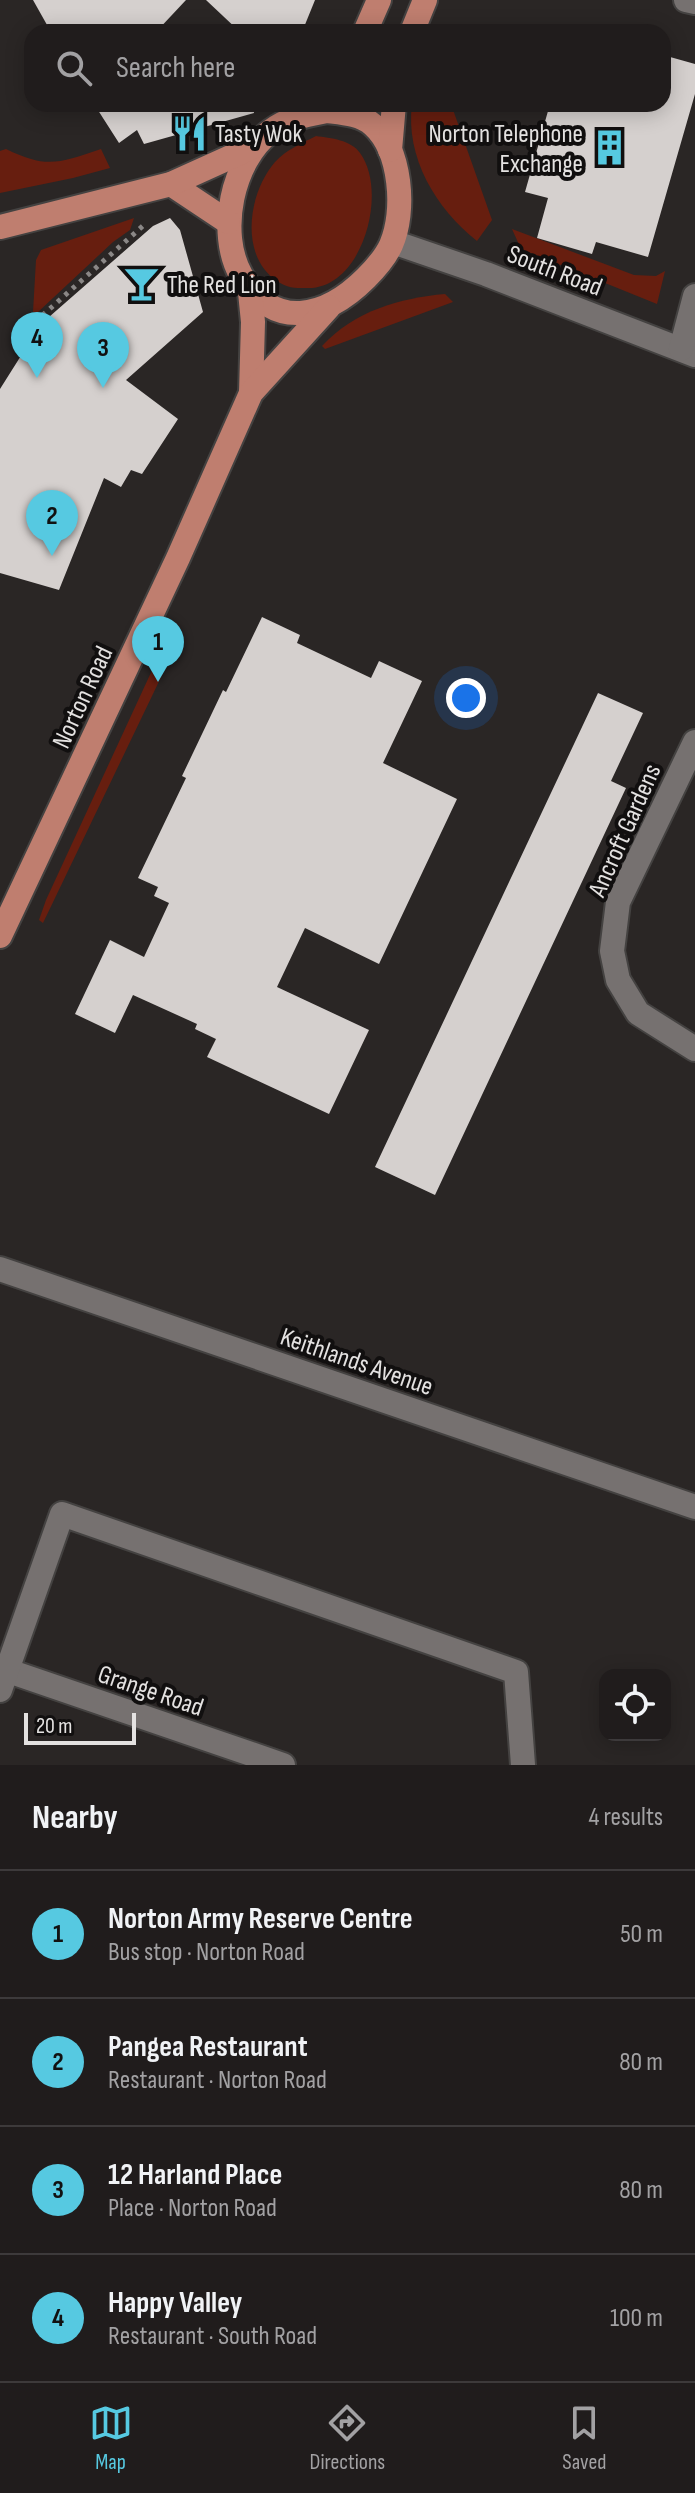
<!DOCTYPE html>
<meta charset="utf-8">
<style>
body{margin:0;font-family:"Sofia Sans Condensed",sans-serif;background:#2d2929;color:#f1f3f6}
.controls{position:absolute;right:24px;bottom:24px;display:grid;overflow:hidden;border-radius:16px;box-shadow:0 4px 20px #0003}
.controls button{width:72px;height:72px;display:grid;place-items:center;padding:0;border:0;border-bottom:2px solid #3d3a3b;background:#201c1c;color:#f1f3f6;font:40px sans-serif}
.scale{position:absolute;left:24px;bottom:20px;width:112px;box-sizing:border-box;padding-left:8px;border:4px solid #e4e2e1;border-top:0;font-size:22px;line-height:28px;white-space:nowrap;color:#e4e2e1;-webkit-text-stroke:6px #110f0f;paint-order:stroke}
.you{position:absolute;left:466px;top:698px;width:28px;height:28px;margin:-20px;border:6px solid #fff;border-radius:50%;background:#1a73e8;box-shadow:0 0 0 12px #1a73e833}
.badge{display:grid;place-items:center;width:52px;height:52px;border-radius:50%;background:#56c9e1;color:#111;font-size:26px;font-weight:700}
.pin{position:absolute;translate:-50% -66px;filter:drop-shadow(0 2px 4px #0008)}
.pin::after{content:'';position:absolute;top:42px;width:28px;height:24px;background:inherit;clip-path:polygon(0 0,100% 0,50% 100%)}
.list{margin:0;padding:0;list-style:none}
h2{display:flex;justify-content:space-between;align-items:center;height:104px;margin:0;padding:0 32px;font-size:34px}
h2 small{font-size:26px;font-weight:400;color:#a2a1a3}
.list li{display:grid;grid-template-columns:52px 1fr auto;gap:24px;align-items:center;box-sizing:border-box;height:128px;padding:0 32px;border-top:2px solid #3d3a3b}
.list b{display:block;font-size:30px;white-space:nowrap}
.list p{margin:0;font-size:26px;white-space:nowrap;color:#a2a1a3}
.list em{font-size:26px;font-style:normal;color:#a2a1a3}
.icon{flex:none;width:44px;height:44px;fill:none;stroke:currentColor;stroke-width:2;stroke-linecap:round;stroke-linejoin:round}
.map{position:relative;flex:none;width:695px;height:1765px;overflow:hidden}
.search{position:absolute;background:#201c1c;box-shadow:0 4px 20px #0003;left:24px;right:24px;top:24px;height:88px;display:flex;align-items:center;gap:20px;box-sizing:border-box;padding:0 28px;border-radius:24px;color:#a2a1a3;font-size:30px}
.sheet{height:616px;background:#201c1c}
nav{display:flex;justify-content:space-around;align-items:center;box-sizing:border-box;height:112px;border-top:2px solid #3d3a3b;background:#201c1c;font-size:22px;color:#a2a1a3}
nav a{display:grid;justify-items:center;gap:4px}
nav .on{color:#56c9e1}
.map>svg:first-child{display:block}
.green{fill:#671e0f}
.building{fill:#d5d0ce}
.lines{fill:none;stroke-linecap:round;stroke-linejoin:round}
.minor-casing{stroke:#444241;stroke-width:28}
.major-casing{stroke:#444241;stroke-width:28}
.path{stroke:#8a8786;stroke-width:5;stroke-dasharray:4 6;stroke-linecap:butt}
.minor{stroke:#767170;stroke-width:24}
.major{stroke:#bf7e6f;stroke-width:24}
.labels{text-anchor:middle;stroke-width:8;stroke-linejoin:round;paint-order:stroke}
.poi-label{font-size:26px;fill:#e4e2e1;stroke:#110f0f;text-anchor:start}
.street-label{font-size:26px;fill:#e4e2e1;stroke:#110f0f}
</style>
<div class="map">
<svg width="695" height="1765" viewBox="0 0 695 1765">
<rect width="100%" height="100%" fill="#2a2625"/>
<g class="green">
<path d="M412,104H451L492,220L477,241C436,209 405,157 412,104Z"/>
<path d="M316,136C331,138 351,140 360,153C389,192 362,291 306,288C294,288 287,288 277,281C239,256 248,193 275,162C286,150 302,143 316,136Z"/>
<path d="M6,149C47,169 59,163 101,149L110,168L73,178L0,193V151Z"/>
<polygon points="134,218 130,230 113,242 38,312 33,312 36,260 41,250"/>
<polygon points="512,229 634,275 656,276 665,271 657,304 521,249"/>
<path d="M445,294L453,302L325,349L322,346C354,311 400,298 445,294Z"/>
<polygon points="154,666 164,671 43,923 39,920 46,900"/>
</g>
<g class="building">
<polygon points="33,0 186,0 156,32 51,32"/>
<polygon points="206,0 315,0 302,32 240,32"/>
<polygon points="663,55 695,64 695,94 648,257 596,242 592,254 537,238 548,198 525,192 550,104 663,104"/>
<polygon points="94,104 253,104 254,113 144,144 137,130 119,143"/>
<polygon points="170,218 180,230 203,312 126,380 178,419 142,474 131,470 121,487 104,478 59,590 0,573 0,389 41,324 153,226"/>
<polygon points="262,617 300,635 297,643 371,678 379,661 422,681 383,763 457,799 379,964 305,928 277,987 369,1030 329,1114 207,1057 216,1039 195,1029 197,1024 133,995 115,1033 75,1014 110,940 144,957 169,903 154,896 158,887 138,878 186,778 182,776 223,690 226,692"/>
<polygon points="598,693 643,713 611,781 626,788 435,1195 375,1167"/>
</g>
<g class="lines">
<defs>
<g id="minor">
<polyline points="686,0 695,2"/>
<polyline points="393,242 486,274 695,355"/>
<polyline points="681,349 695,296"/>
<polyline points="695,742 618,902 612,951 618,980 638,1013 695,1049"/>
<polyline points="0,1269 695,1507"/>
<polyline points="0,1668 283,1765"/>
<polyline points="0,1690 62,1514 516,1672 523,1765"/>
</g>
<g id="major">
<polyline points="365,32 379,0"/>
<polyline points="412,32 425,0"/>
<path d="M327,111C343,113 361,114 373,125C401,150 406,211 391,245C385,258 376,268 366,278C326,318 273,332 241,275C217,233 232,160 271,131C288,118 306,115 327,111Z"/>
<polyline points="390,150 394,104"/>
<polyline points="171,184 228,222"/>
<polyline points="0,227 171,184 255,146"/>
<polyline points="250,292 253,322 251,393"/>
<polyline points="0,936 178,558 251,393 329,307"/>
</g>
</defs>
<use href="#minor" class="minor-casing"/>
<use href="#major" class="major-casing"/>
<polyline class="path" points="35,322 145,224"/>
<use href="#minor" class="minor"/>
<use href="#major" class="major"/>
</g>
<defs>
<symbol id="restaurant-bare" viewBox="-9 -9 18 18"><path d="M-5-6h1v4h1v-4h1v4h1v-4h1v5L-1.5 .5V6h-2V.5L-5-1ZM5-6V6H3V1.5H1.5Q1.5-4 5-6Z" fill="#56c9e1" stroke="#110f0f" stroke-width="2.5" paint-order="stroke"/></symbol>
<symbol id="building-bare" viewBox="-9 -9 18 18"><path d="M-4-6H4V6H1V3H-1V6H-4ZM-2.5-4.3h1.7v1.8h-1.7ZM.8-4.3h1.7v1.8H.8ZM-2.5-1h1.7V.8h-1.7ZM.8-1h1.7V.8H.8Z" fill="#56c9e1" stroke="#110f0f" stroke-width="2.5" paint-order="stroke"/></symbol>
<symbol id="bar-bare" viewBox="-9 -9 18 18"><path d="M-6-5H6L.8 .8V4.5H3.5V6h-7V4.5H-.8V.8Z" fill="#56c9e1" stroke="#110f0f" stroke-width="2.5" paint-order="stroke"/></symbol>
</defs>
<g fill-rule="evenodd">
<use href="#restaurant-bare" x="164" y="108" width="51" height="51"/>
<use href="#building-bare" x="584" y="122" width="51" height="51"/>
<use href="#bar-bare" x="116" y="258" width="51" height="51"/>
</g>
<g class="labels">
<g class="poi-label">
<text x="215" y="142">Tasty Wok</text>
<text x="583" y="142" text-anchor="end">Norton Telephone<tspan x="583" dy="30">Exchange</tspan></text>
<text x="167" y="293">The Red Lion</text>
</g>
<g class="street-label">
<text transform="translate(555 270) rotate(21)" y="9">South Road</text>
<text transform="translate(82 697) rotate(-65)" y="9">Norton Road</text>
<text transform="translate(624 830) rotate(-66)" y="9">Ancroft Gardens</text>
<text transform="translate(357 1361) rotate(19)" y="9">Keithlands Avenue</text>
<text transform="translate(151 1690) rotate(19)" y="9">Grange Road</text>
</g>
</g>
</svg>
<div class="controls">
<button><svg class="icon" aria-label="locate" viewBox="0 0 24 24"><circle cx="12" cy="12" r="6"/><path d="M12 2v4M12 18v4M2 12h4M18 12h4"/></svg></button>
</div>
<div class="scale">20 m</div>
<div class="you"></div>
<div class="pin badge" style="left:158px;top:682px">1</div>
<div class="pin badge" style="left:52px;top:556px">2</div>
<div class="pin badge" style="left:103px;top:388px">3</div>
<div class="pin badge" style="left:37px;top:378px">4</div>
<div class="search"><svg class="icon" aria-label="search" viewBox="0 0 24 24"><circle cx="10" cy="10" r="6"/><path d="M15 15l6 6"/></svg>Search here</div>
</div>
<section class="sheet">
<h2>Nearby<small>4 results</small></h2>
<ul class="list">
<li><span class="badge">1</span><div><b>Norton Army Reserve Centre</b><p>Bus stop · Norton Road</p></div><em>50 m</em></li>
<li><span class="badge">2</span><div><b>Pangea Restaurant</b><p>Restaurant · Norton Road</p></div><em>80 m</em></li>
<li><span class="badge">3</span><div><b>12 Harland Place</b><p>Place · Norton Road</p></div><em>80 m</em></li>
<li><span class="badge">4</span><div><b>Happy Valley</b><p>Restaurant · South Road</p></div><em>100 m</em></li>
</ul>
</section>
<nav>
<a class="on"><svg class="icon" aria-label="map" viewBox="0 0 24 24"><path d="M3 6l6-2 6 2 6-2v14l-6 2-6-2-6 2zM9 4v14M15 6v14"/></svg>Map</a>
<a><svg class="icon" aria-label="directions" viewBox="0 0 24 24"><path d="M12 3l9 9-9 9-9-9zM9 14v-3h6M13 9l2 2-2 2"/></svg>Directions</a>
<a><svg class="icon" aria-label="saved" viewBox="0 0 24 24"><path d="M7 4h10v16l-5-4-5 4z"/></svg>Saved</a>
</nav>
